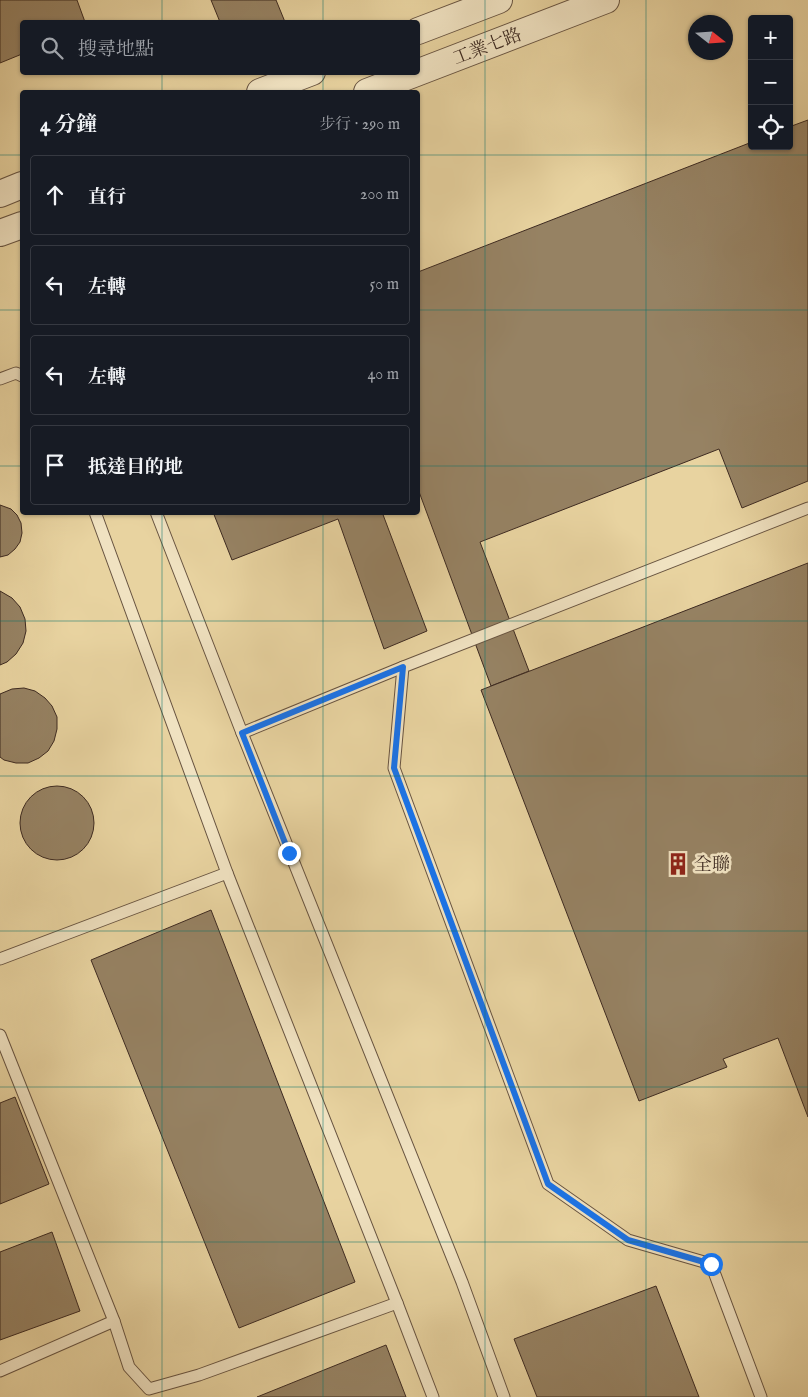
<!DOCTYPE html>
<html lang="zh-TW">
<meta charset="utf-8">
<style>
body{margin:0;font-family:"IM FELL English","Noto Serif TC",serif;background:#242831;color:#f1f3f6}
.controls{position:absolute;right:15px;top:15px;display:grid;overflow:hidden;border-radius:5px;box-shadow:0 1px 4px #0004}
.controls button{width:45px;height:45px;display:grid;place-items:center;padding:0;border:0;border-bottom:1px solid #363941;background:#171b24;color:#f1f3f6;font:25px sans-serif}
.compass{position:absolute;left:688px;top:15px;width:45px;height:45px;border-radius:50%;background:#171b24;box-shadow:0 1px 4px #0004;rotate:107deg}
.stop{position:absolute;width:15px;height:15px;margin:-11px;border:4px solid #1a73e8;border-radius:50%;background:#fff}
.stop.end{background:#1a73e8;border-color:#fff;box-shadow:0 1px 5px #0008}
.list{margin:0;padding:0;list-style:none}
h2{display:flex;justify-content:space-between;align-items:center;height:65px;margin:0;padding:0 20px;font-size:21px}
h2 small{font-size:16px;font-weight:400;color:#9ea1a6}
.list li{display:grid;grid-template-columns:32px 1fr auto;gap:15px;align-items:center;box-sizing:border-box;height:80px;margin:0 10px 10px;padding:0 10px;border:1px solid #363941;border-radius:5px}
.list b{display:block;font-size:19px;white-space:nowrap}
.list em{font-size:16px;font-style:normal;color:#9ea1a6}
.icon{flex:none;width:28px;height:28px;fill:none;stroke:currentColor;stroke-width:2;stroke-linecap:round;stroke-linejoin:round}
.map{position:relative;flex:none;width:808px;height:1397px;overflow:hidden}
.search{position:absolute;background:#171b24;box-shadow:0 1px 4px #0004;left:20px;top:20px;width:400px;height:55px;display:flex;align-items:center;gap:12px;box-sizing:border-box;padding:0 18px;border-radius:5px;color:#9ea1a6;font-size:19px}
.panel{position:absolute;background:#171b24;box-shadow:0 1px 4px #0004;left:20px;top:90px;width:400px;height:425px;border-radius:5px}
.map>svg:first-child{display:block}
.building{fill:#968263;stroke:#3d2a21}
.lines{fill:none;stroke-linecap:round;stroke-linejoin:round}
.service-casing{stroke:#685441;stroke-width:13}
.tertiary-casing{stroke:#685441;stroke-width:28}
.service{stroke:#f0e2c1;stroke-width:11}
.tertiary{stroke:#f0e2c1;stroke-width:26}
.route{stroke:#1a73e8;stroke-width:6}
.grid{fill:none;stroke:#0f766e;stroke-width:1;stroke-opacity:0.55}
.labels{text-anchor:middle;stroke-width:5;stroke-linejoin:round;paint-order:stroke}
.street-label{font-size:18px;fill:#3d2a21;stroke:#f0e2c1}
.poi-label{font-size:18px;fill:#3d2a21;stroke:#f0e2c1;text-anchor:start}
</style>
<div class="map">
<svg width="808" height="1397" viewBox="0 0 808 1397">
<rect width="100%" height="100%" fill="#e8d3a0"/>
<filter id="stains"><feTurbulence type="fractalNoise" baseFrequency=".004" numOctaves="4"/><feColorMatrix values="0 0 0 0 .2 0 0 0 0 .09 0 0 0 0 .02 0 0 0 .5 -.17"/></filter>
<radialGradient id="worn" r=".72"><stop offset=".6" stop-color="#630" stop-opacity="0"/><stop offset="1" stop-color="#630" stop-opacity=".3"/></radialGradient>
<g class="building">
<polygon points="0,0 77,0 85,22 22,22 22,54 0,63"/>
<polygon points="211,0 276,0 285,22 220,22"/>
<polygon points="808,120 808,481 742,508 719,449 480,542 529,671 491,686 418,489 418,272 752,142 752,146 789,146 789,127"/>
<polygon points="0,505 11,509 17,515 21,523 22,533 20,542 15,549 8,555 0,557"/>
<polygon points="213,512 382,512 427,631 384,649 338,519 232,560"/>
<polygon points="808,563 808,1117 778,1038 723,1059 727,1067 639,1101 481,690"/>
<polygon points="0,591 12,598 20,607 25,619 26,631 23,643 16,654 7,662 0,665"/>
<polygon points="24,688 35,691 45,698 52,706 57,717 57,729 54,741 48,751 39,758 28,763 16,763 4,760 0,757 0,694 12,689"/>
<circle cx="57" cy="823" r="37"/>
<polygon points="211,910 355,1282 239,1328 91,960"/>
<polygon points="15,1097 49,1184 0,1204 0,1103"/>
<polygon points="52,1232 80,1311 0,1340 0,1252"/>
<polygon points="656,1286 699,1397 537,1397 514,1339"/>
<polygon points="386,1345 406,1397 257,1397"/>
</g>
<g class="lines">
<defs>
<g id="service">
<polyline points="0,379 16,373 22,376"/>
<polyline points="95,512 227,873"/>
<polyline points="156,512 242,733 462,1282 504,1397"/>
<polyline points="242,733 403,667"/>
<polyline points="0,959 227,873 397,1303 433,1397"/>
<polyline points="0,1035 114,1321 129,1367 149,1389 199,1375 397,1303"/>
<polyline points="0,1371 114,1321"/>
<polyline points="761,1397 711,1264 628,1240 548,1184 394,768 403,667 808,508"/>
</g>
<g id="tertiary">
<polyline points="418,31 499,0"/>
<polyline points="260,92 312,72"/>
<polyline points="367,92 606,0"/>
<polyline points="0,194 22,185"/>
<polyline points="0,233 22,225"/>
</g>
</defs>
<use href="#service" class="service-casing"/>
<use href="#tertiary" class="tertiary-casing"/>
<use href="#service" class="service"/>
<use href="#tertiary" class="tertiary"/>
</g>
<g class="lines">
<polyline class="route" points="289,853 242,733 403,667 394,768 548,1184 628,1240 711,1264"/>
</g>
<path class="grid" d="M162,0V22M323,0V22M485,0V1397M646,0V1397M162,72V92M323,72V92M0,155H22M418,155H808M0,310H22M418,310H808M0,466H22M418,466H808M162,512V1397M323,512V1397M0,621H808M0,776H808M0,931H808M0,1087H808M0,1242H808"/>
<defs>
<symbol id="building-bare" viewBox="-9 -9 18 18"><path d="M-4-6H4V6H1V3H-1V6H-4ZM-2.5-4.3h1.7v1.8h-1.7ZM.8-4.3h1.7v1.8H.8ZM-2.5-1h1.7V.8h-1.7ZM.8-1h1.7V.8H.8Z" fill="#8f2418" stroke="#f0e2c1" stroke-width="2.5" paint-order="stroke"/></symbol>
</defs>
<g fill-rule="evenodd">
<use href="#building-bare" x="662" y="848" width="32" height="32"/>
</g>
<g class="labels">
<g class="street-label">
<text transform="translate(487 46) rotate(-21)" y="6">工業七路</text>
</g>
<g class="poi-label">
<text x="694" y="870">全聯</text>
</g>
</g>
<rect width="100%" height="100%" filter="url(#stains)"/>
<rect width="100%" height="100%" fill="url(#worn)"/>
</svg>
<div class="controls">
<button>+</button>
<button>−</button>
<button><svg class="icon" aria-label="locate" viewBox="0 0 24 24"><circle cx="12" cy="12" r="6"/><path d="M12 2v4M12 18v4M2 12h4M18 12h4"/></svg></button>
</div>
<svg class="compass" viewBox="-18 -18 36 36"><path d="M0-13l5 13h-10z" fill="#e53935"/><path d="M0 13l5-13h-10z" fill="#9ea1a6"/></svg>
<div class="stop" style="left:711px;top:1264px"></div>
<div class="stop end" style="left:289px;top:853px"></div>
<div class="search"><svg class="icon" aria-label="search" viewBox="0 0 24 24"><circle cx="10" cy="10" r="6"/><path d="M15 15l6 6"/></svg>搜尋地點</div>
<section class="panel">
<h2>4 分鐘<small>步行 · 290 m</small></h2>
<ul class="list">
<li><svg class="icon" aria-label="ahead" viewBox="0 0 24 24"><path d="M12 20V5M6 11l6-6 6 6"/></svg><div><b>直行</b></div><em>200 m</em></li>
<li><svg class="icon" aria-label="left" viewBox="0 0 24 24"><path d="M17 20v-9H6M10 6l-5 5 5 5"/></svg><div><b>左轉</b></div><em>50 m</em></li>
<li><svg class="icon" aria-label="left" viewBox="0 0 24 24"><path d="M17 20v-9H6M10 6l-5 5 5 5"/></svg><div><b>左轉</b></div><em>40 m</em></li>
<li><svg class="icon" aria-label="arrive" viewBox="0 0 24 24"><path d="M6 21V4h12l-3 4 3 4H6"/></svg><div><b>抵達目的地</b></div></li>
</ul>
</section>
</div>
